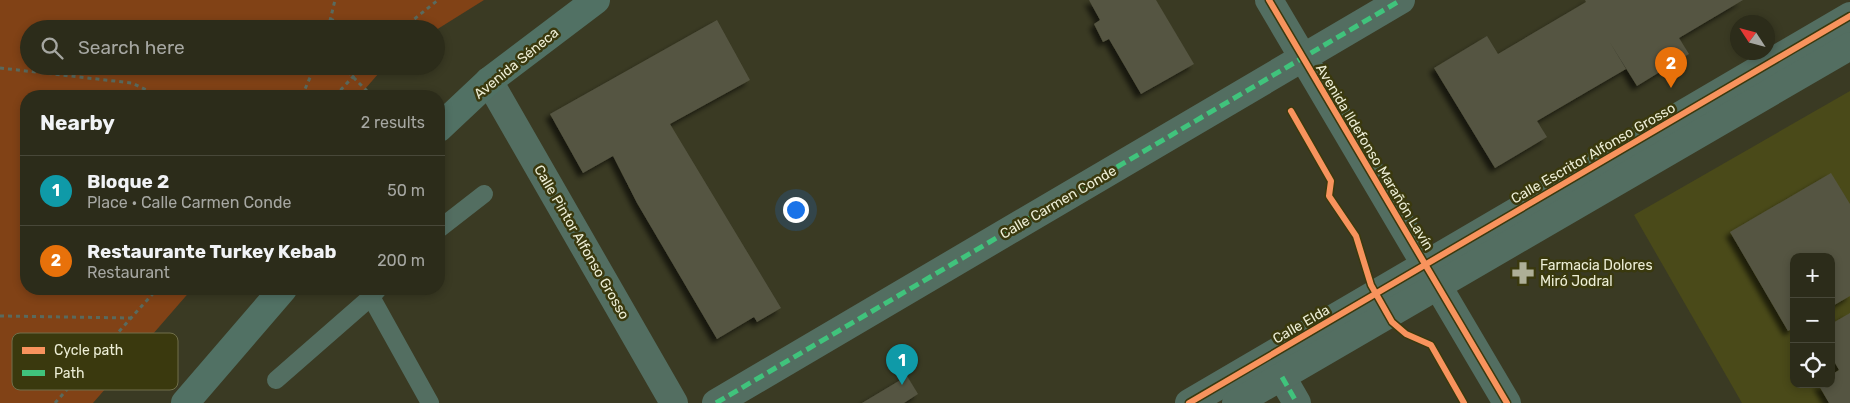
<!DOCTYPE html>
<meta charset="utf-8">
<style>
body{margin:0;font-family:Rubik,sans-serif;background:#383827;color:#f1f3f6}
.controls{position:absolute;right:15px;bottom:15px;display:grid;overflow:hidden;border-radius:10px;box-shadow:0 2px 8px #0003}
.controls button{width:45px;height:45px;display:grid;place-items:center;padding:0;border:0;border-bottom:1px solid #484839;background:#2c2c1a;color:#f1f3f6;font:25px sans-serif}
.compass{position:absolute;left:1730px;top:15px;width:45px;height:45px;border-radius:50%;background:#2c2c1a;box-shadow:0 2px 8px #0003;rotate:306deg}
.you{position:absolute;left:795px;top:209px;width:18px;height:18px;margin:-12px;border:4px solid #fff;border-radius:50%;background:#1a73e8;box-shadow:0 0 0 8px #1a73e833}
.badge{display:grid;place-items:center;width:32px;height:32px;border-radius:50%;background:#db2777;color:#fff;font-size:16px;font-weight:700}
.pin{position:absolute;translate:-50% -41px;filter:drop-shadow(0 1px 2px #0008)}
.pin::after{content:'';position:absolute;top:26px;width:18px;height:15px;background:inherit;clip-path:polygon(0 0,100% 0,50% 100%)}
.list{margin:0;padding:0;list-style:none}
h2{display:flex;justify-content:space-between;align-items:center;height:65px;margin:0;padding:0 20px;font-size:21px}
h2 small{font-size:16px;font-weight:400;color:#a6a7a2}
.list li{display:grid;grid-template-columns:32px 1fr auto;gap:15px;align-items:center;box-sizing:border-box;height:70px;padding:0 20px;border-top:1px solid #484839}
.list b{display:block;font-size:19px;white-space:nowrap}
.list p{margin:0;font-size:16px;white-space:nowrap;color:#a6a7a2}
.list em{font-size:16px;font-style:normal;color:#a6a7a2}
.icon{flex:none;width:28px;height:28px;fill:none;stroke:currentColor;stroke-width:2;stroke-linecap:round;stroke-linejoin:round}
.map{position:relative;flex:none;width:1850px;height:403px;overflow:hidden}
.search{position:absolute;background:#2c2c1a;box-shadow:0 2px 8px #0003;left:20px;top:20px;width:425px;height:55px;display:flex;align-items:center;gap:12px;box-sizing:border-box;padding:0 18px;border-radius:28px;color:#a6a7a2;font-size:19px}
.panel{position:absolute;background:#2c2c1a;box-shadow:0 2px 8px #0003;left:20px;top:90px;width:425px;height:205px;border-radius:20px}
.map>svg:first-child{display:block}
.built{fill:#4a4a19;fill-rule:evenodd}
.green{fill:#814216}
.building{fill:#555542;filter:url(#shadow)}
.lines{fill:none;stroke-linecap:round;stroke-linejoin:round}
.path{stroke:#596a5e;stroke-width:3;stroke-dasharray:4 4;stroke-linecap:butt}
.lane{stroke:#536e61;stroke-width:18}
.street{stroke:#536e61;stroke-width:28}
.secondary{stroke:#517164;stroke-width:28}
.quiet{stroke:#40c37c;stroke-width:5;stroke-dasharray:10 5;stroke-linecap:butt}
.cycleway-casing{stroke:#3a390e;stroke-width:9}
.cycleway{stroke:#f8935d;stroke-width:6}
.labels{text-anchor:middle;stroke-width:5;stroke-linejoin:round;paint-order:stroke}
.street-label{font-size:14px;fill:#edeed6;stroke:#3a390e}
.poi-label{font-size:14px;fill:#edeed6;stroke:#3a390e;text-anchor:start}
.key{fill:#3a390e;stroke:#706f4a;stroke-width:1}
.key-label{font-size:14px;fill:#edeed6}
</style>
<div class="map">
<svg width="1850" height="403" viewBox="0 0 1850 403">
<defs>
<filter id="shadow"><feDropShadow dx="-4.5" dy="4.5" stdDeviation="2.5" flood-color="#0009"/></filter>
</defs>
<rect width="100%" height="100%" fill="#3a3a23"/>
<path class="built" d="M1850,91V403H1742L1634,215ZM1794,257H1831V384H1794Z"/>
<polygon class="green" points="0,0 484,0 436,30 29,29 29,66 385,66 359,96 26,96 26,289 192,289 93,403 0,403"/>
<g class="building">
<polygon points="1089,0 1156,0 1194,64 1141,94 1109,39 1103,42 1094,24 1100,20"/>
<polygon points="1585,0 1743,0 1679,38 1689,54 1637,86 1609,41 1626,69 1537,121 1547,137 1495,168 1434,68 1487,36 1498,54 1586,2"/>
<polygon points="717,20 750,80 670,124 781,308 757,322 754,317 717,339 637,203 613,156 583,173 550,114"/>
<polygon points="1831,173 1850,204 1850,296 1831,307 1831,257 1794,257 1794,328 1788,331 1730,232"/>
<polygon points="1850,313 1850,403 1829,403 1818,384 1831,384 1831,375 1839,370 1831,356 1831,324"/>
<polygon points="907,376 918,394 904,403 862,403"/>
</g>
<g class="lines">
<g class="path">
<polyline points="330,19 358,29"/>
<polyline points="328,29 335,0"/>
<polyline points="402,29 438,0"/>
<polyline points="342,66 372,96"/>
<polyline points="0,68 132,83 159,96"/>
<polyline points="302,96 315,66"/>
<polyline points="335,96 363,66"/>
<polyline points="0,316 131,318"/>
<polyline points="55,403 157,289"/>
</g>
<g class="lane">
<polyline points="439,229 484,194"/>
<polyline points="378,289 371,297 430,403"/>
<polyline points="276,380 371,297"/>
</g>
<g class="street">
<polyline points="1269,0 1507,403"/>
<polyline points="489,81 674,403"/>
<polyline points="1282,377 1297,403"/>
<polyline points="716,403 1401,0"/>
<polyline points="1189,403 1850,16"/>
<polyline points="1236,403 1850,46"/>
</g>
<g class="secondary">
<polyline points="439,128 489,81 596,0"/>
<polyline points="185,403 283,289"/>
</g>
<g class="quiet">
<polyline points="1282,377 1297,403"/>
<polyline points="716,403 1401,0"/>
</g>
<defs>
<g id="cycleway">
<polyline points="1269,0 1507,403"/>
<polyline points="1291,111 1331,181 1329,196 1356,236 1371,285 1392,322 1406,334 1431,345 1464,403"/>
<polyline points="1189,403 1850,16"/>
</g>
</defs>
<use href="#cycleway" class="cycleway-casing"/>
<use href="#cycleway" class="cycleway"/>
</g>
<defs>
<symbol id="pharmacy-bare" viewBox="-9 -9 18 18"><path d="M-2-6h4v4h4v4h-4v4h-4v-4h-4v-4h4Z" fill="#aeaf97" stroke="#3a390e" stroke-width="2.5" paint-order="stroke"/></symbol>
</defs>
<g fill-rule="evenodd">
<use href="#pharmacy-bare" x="1507" y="257" width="32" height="32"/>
</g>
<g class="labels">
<g class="street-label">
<text transform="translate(516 63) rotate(-39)" y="5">Avenida Séneca</text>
<text transform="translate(1593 153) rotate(-30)" y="5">Calle Escritor Alfonso Grosso</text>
<text transform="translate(1375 157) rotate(59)" y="5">Avenida Ildefonso Marañón Lavín</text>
<text transform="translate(1058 202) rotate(-30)" y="5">Calle Carmen Conde</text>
<text transform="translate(582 242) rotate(60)" y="5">Calle Pintor Alfonso Grosso</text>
<text transform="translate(1301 324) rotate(-30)" y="5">Calle Elda</text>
</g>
<g class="poi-label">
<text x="1540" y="270">Farmacia Dolores<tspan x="1540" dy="16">Miró Jodral</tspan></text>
</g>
</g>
<rect x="12" y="333" width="166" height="57" rx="8" class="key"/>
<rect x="22" y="347" width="23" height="7" fill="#f8935d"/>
<rect x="22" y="370" width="23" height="6" fill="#40c37c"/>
<g class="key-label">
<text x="54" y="355">Cycle path</text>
<text x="54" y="378">Path</text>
</g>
</svg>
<div class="controls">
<button>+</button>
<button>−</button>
<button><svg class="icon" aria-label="locate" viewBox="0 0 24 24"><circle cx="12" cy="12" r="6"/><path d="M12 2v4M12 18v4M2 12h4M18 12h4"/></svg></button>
</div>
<svg class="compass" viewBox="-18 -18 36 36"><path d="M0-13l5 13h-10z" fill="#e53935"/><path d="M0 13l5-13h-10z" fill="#a6a7a2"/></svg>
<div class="you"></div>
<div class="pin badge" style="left:902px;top:385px;background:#0f9aa8">1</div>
<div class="pin badge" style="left:1671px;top:88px;background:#e8710a">2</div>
<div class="search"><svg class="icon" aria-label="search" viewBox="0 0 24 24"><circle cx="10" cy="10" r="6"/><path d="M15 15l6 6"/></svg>Search here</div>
<section class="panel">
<h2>Nearby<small>2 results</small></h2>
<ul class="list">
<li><span class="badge" style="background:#0f9aa8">1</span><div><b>Bloque 2</b><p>Place · Calle Carmen Conde</p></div><em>50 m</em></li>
<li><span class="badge" style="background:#e8710a">2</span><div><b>Restaurante Turkey Kebab</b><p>Restaurant</p></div><em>200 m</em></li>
</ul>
</section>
</div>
